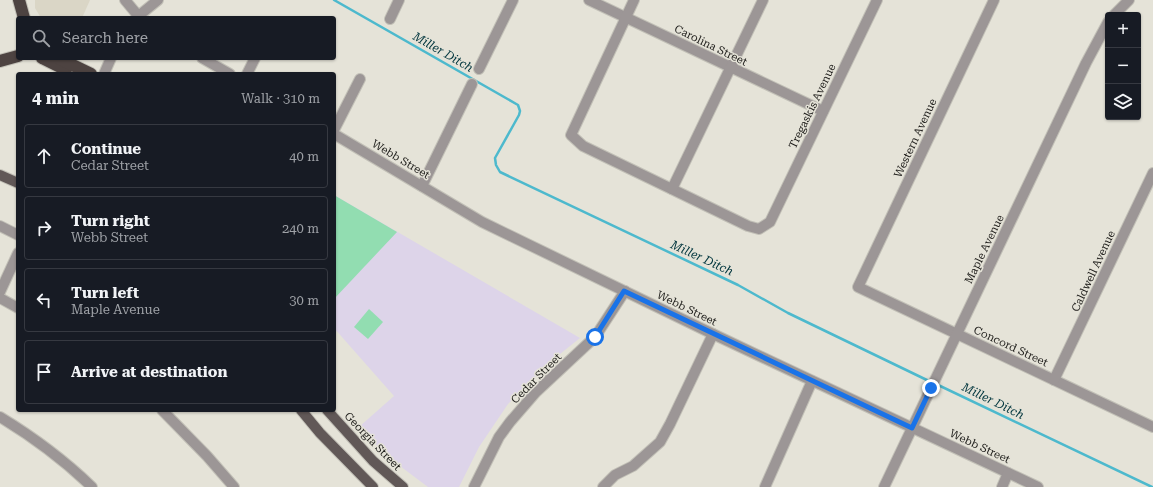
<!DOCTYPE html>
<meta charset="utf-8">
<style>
body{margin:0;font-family:"Roboto Serif",serif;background:#20242c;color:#f1f3f6}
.controls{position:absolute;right:12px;top:12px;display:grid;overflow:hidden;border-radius:4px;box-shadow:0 1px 3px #0004}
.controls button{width:36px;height:36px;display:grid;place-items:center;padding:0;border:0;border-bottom:1px solid #363941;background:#171b24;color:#f1f3f6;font:20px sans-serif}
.stop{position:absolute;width:12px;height:12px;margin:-9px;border:3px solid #1a73e8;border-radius:50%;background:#fff}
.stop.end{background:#1a73e8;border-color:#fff;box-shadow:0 1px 4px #0008}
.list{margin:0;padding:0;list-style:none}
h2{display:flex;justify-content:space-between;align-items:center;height:52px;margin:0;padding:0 16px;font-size:17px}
h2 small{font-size:13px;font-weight:400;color:#9ea1a6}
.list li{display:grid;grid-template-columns:26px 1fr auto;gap:12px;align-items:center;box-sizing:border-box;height:64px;margin:0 8px 8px;padding:0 8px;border:1px solid #363941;border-radius:4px}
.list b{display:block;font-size:15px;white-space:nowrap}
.list p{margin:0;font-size:13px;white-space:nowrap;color:#9ea1a6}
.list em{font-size:13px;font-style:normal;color:#9ea1a6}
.icon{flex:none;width:22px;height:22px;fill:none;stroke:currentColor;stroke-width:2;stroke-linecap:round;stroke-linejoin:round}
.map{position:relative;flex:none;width:1153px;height:487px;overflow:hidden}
.search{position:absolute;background:#171b24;box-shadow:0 1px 3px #0004;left:16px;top:16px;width:320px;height:44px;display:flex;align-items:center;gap:10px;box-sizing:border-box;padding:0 14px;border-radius:4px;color:#9ea1a6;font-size:15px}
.panel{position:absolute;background:#171b24;box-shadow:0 1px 3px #0004;left:16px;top:72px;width:320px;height:340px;border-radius:4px}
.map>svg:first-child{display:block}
.built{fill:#dad6c6}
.education{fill:#ddd4e9}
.green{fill:#92ddb1}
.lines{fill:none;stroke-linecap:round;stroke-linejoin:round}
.stream{stroke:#4db9cd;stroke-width:2.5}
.minor-casing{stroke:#c2c0b7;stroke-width:12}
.major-casing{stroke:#c2c0b7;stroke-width:12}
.highway-casing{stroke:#c2c0b7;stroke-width:14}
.minor{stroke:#9c9696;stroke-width:10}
.major{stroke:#615857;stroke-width:10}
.highway{stroke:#4d4341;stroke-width:12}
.route{stroke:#1a73e8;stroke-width:5}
.labels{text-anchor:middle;stroke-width:3;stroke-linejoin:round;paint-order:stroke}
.street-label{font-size:11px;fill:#22211e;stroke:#e5e3d8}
.water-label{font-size:12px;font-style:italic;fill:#00353d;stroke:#e5e3d8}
</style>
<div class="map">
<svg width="1153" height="487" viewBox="0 0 1153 487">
<rect width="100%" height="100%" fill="#e5e3d8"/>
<polygon class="built" points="35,0 90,0 82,18 41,18 35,8"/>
<polygon class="education" points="334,195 580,338 550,362 508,404 479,447 459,487 428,487 388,457 359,427 394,396 334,328"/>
<g class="green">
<polygon points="334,195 397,232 334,299"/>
<polygon points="369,309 383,322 368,339 354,327"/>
</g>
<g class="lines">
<g class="stream">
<polyline points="334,0 518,105 520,111 519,115 495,158 496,165 500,172 738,285 788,313 931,382"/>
<polyline points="936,384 1152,487"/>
</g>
<defs>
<g id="minor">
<polyline points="125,0 140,18"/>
<polyline points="589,0 823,111"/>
<polyline points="634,0 571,135 583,146 748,226 759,229 770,222 877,0"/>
<polyline points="994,0 858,287 1153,427"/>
<polyline points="1114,15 1129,0"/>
<polyline points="136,18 158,0"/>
<polyline points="390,19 399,0"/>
<polyline points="202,58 230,74"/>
<polyline points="479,69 513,0"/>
<polyline points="104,74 111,58"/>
<polyline points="247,74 255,58"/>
<polyline points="334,130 360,79"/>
<polyline points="334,134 482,222 713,334 1038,487"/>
<polyline points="422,186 472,84"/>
<polyline points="672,189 763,0"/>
<polyline points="0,226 18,235"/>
<polyline points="0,292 18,253"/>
<polyline points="0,298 18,308"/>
<polyline points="1054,380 1153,173"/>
<polyline points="162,410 207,456 234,487"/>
<path d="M0,417C33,437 64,460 92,487"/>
<polyline points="474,487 499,437 510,422 536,392 595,337 625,291"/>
<polyline points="603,487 615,475 633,466 660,442 670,424 713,334"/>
<polyline points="765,487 812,381"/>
<polyline points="884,487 1086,63 1108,22"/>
<polyline points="1002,487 1008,473"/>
</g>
<g id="major">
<polyline points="0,175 18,183"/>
<polyline points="301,410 320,433 373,487"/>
<polyline points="327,410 373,461 403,487"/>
</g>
<g id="highway">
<polyline points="19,0 24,18"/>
<polyline points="42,58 66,70"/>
<polyline points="58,58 91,74"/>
<polyline points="0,61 18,56"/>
</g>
</defs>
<use href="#minor" class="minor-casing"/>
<use href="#major" class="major-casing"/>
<use href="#highway" class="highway-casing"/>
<use href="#minor" class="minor"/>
<use href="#major" class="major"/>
<use href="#highway" class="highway"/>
</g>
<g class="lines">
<polyline class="route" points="595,337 624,291 912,428 931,388"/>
</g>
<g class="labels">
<g class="street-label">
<text transform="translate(711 45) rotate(26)" y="4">Carolina Street</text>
<text transform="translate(812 106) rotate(-64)" y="4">Tregaskis Avenue</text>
<text transform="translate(915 138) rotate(-65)" y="4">Western Avenue</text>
<text transform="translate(401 159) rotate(31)" y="4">Webb Street</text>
<text transform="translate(984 249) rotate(-64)" y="4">Maple Avenue</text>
<text transform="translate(1093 271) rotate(-65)" y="4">Caldwell Avenue</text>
<text transform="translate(687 308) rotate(26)" y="4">Webb Street</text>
<text transform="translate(1011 346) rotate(25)" y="4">Concord Street</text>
<text transform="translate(536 378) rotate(-45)" y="4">Cedar Street</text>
<text transform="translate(373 441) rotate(46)" y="4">Georgia Street</text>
<text transform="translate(980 446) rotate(25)" y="4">Webb Street</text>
</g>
<g class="water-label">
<text transform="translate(443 52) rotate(30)" y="4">Miller Ditch</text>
<text transform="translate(702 258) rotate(25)" y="4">Miller Ditch</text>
<text transform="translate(993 401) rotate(26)" y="4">Miller Ditch</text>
</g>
</g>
</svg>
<div class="controls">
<button>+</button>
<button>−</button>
<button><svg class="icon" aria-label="layers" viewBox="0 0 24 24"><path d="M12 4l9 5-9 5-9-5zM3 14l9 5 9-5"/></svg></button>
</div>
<div class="stop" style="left:595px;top:337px"></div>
<div class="stop end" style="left:931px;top:388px"></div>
<div class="search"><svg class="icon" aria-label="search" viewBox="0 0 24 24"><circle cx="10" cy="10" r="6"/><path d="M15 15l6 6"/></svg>Search here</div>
<section class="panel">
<h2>4 min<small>Walk · 310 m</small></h2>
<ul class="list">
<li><svg class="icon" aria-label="ahead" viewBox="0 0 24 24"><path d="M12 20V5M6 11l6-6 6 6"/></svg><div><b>Continue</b><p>Cedar Street</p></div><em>40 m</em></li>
<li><svg class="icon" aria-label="right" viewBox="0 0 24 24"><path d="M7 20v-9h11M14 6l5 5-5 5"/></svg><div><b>Turn right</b><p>Webb Street</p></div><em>240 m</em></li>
<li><svg class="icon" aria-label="left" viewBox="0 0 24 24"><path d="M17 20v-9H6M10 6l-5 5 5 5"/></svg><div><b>Turn left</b><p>Maple Avenue</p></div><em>30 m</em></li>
<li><svg class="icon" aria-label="arrive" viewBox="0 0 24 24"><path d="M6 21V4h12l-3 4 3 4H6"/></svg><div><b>Arrive at destination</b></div></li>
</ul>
</section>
</div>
